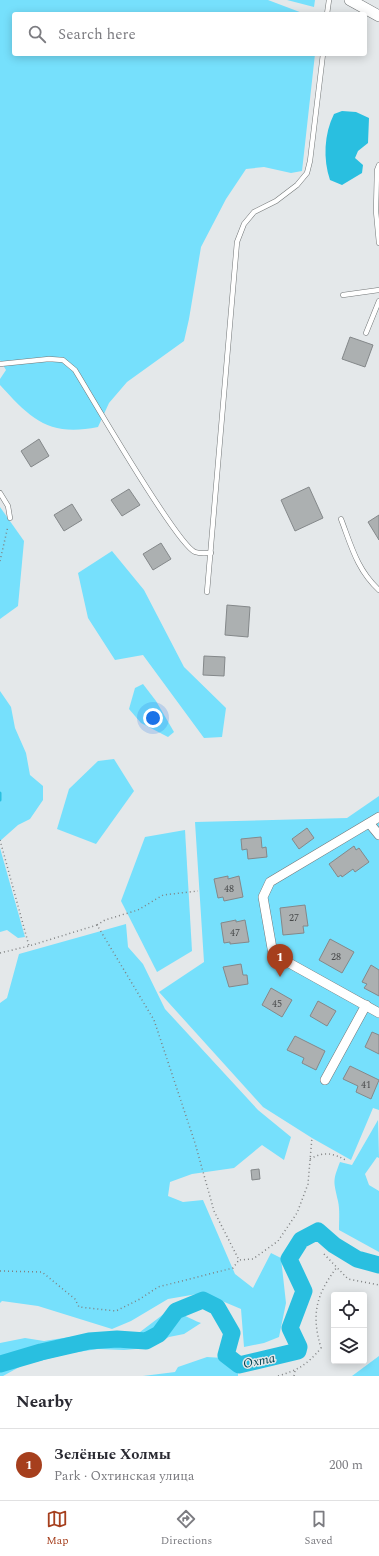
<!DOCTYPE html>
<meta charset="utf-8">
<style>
body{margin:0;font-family:Spectral,serif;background:#f2f2f3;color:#2b2b33}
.controls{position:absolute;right:12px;bottom:12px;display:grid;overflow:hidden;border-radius:4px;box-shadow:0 2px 10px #0003}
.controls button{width:36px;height:36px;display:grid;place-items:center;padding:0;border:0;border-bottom:1px solid #e1e1e2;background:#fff;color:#2b2b33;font:20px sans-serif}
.you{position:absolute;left:153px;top:718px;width:14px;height:14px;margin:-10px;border:3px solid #fff;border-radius:50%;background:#1a73e8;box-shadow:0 0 0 6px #1a73e833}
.badge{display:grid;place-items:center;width:26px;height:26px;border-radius:50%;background:#a63f1d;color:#fff;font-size:13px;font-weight:700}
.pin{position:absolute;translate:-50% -33px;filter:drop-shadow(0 1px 2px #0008)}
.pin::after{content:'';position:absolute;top:21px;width:14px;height:12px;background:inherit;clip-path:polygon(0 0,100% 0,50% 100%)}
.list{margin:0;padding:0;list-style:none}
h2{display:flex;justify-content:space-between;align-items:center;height:52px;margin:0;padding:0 16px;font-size:17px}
h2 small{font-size:13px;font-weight:400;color:#7c7c81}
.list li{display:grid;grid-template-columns:26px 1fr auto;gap:12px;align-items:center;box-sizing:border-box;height:72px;padding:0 16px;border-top:1px solid #e1e1e2}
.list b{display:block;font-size:15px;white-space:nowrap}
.list p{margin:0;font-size:13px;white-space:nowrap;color:#7c7c81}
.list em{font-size:13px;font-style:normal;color:#7c7c81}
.icon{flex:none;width:22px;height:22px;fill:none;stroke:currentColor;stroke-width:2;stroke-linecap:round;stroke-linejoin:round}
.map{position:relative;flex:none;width:379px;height:1376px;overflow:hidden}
.search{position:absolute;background:#fff;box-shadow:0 2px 10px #0003;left:12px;right:12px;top:12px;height:44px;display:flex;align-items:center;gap:10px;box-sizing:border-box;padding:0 14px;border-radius:4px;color:#7c7c81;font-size:15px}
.sheet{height:124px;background:#fff}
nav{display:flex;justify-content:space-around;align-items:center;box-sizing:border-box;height:56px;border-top:1px solid #e1e1e2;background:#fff;font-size:11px;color:#7c7c81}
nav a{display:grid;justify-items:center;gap:2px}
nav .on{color:#a63f1d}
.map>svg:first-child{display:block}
.green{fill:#76e0fc}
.water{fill:#29bfe0}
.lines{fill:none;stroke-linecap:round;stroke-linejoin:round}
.stream{stroke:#29bfe0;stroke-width:3}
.river{stroke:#29bfe0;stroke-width:17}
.building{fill:#acb0b1;stroke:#84888a}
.service-casing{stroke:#727677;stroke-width:5.5}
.minor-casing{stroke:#727677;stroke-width:10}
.tertiary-casing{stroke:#727677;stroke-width:12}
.path{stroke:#7f8182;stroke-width:1.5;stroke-dasharray:1 3;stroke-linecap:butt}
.service{stroke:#fff;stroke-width:4.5}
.minor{stroke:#fff;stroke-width:9}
.tertiary{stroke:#fff;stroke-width:11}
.labels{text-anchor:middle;stroke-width:3;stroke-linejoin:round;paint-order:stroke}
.number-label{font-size:10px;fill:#484a4b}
.water-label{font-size:13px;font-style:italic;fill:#034351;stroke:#e4e8ea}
</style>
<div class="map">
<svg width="379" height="1376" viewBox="0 0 379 1376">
<rect width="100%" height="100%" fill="#e4e8ea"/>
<g class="green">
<path d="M0,0H268L305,14H14V54H315L302,171L291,173L264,167L246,169L226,199L201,247L189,319L184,341L127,382L109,403L98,427C49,437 31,419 0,385V379L6,370L0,360Z"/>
<polygon points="287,0 315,0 314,7"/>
<polygon points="0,507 24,541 18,606 0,619"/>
<polygon points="112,551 144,590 184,667 226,708 222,737 204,738 143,655 115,660 88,618 78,573"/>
<polygon points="143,684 156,701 174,732 168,737 141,723 129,709 135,688"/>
<polygon points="0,691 11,707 15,728 26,753 30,775 43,786 43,800 30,819 18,825 0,841"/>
<polygon points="114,759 134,791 96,844 57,829 69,789 98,761"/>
<polygon points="379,796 379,1110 373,1108 351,1160 312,1138 263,1107 159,992 204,962 195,822 347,818"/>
<polygon points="185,830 192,951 157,972 121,901 145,837"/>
<polygon points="0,848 25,937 18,938 7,930 0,932"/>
<polygon points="126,924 128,947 143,964 165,1009 258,1110 291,1137 284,1160 262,1145 234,1168 192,1174 170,1182 168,1196 183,1202 203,1200 235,1274 253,1288 271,1253 281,1258 286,1303 279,1337 264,1343 244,1347 241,1309 203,1293 168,1299 131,1321 112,1329 38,1306 2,1301 0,1303 0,1003 7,998 19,954"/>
<path d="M378,1120L379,1158L377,1157L365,1174L369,1185L379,1191V1252L339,1230C339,1221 340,1210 338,1201C334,1182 332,1182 340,1162L352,1165Z"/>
<path d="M169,1310C180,1312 190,1319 201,1323L184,1334L169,1337L148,1348L124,1350L98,1349L71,1353L23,1365L3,1376H0V1343L25,1338L44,1341L102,1332H140Z"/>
<polygon points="379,1356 379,1376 352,1376"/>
<polygon points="207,1357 223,1358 238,1371 238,1376 143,1376 175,1372 178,1367"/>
</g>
<path class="water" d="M342,111L356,112L369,118L368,143L358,151L355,158L363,165L362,173L342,185L330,180C323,159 324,134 334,114Z"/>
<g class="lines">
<polyline class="stream" points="0,793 0,800"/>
<polyline class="river" points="0,1364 41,1352 89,1341 117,1339 146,1341 159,1334 176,1311 203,1300 217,1307 232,1333 226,1355 239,1365 298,1351 299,1347 290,1328 304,1291 289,1259 301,1240 318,1231 334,1245 357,1259 379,1265"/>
</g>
<g class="building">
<polygon points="350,337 373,345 365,367 342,359"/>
<polygon points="39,439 49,456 31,467 21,451"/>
<polygon points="309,487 323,518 295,531 281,500"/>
<polygon points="129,489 140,505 122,516 111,500"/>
<polygon points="72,504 82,520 64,531 54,515"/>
<polygon points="379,515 379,540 368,522"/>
<polygon points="161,543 171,559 153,570 143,554"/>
<polygon points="227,605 250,607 248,637 225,635"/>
<polygon points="204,656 225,657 224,676 203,675"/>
<polygon points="307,828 314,838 299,849 292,839"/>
<polygon points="261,837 262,848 266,847 267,857 248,859 247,849 242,850 241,839"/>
<polygon points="354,846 356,850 359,848 369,862 355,872 353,869 342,877 341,875 338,877 329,864"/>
<polygon points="228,876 228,879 239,876 243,897 224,901 223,897 218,898 214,879"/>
<polygon points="305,905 308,926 303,926 304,933 283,935 280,908"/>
<polygon points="236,920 236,922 245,920 249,942 230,944 230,942 224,943 221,923"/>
<polygon points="330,939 354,952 342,973 319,960"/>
<polygon points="241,964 243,975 247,975 248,984 229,987 223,967"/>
<polygon points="371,965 379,970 379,996 364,988 367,984 362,982"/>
<polygon points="271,988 292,1000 282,1017 262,1005"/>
<polygon points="318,1001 336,1011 327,1026 310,1016"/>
<polygon points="372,1032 379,1035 379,1054 365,1047"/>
<polygon points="295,1036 325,1051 316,1070 302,1063 304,1058 287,1050"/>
<polygon points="350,1066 379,1080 371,1099 356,1092 358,1086 343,1079"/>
<polygon points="259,1169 260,1179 252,1180 251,1170"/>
</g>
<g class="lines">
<defs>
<g id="service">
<polyline points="327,14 329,0"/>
<polyline points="379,165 377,170 376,211 379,243"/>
<polyline points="343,295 379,290"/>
<polyline points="366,333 379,301"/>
<path d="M0,364L49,359L63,360L75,370C91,396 177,545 195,552C200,554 206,553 211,553"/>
<polyline points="0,493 8,506 10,518"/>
<path d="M341,519C351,545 357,570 379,590"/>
<polyline points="207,592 237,242 244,224 254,212 276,201 297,185 307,173 310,161 323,54"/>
</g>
<g id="minor">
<polyline points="379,817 270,882 263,897 273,954 379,1013"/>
<polyline points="370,824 379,835"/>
<polyline points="325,1080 366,1005"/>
</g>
<polyline id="tertiary" points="350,0 379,16"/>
</defs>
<use href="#service" class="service-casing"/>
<use href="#minor" class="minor-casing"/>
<use href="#tertiary" class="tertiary-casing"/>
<g class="path">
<polyline points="0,561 8,526"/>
<polyline points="0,840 29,946"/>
<polyline points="97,925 105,920 138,910 163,895 198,891"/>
<polyline points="0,953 29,946 97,925 154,1020 195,1143 214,1211 239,1260 253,1259 278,1241 297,1213 308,1184 312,1137"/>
<path d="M310,1159C324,1151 334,1153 347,1161"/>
<polyline points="324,1254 348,1279 379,1285"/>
<polyline points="0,1271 42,1272 75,1299 79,1307 116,1311 140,1299 158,1287 233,1268 239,1260"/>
<path d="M278,1376C298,1370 307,1365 321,1348C311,1314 316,1295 337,1267"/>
<polyline points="294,1376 295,1371"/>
</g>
<use href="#service" class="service"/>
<use href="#minor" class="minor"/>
<use href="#tertiary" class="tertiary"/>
</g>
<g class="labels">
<g class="number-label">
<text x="229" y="892">48</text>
<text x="294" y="921">27</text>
<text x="235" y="936">47</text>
<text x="336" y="960">28</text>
<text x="277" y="1007">45</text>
<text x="366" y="1088">41</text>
</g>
<g class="water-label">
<text transform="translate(259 1360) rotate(-11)" y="5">Охта</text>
</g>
</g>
</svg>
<div class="controls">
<button><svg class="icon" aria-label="locate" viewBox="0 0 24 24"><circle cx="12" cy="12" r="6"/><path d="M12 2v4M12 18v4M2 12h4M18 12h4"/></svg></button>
<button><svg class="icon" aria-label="layers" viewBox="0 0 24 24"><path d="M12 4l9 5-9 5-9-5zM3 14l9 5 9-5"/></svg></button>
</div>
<div class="you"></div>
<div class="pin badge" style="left:280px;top:977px">1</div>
<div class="search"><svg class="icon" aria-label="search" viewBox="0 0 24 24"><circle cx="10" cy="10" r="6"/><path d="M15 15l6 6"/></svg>Search here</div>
</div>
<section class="sheet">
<h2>Nearby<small></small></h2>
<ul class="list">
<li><span class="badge">1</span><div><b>Зелёные Холмы</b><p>Park · Охтинская улица</p></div><em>200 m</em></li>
</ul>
</section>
<nav>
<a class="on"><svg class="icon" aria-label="map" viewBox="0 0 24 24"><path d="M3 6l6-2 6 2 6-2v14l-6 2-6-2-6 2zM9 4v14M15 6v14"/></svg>Map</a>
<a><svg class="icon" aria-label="directions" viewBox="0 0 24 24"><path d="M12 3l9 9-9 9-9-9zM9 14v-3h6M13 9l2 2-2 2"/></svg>Directions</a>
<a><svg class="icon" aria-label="saved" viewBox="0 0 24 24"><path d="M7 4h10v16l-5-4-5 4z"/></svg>Saved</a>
</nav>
